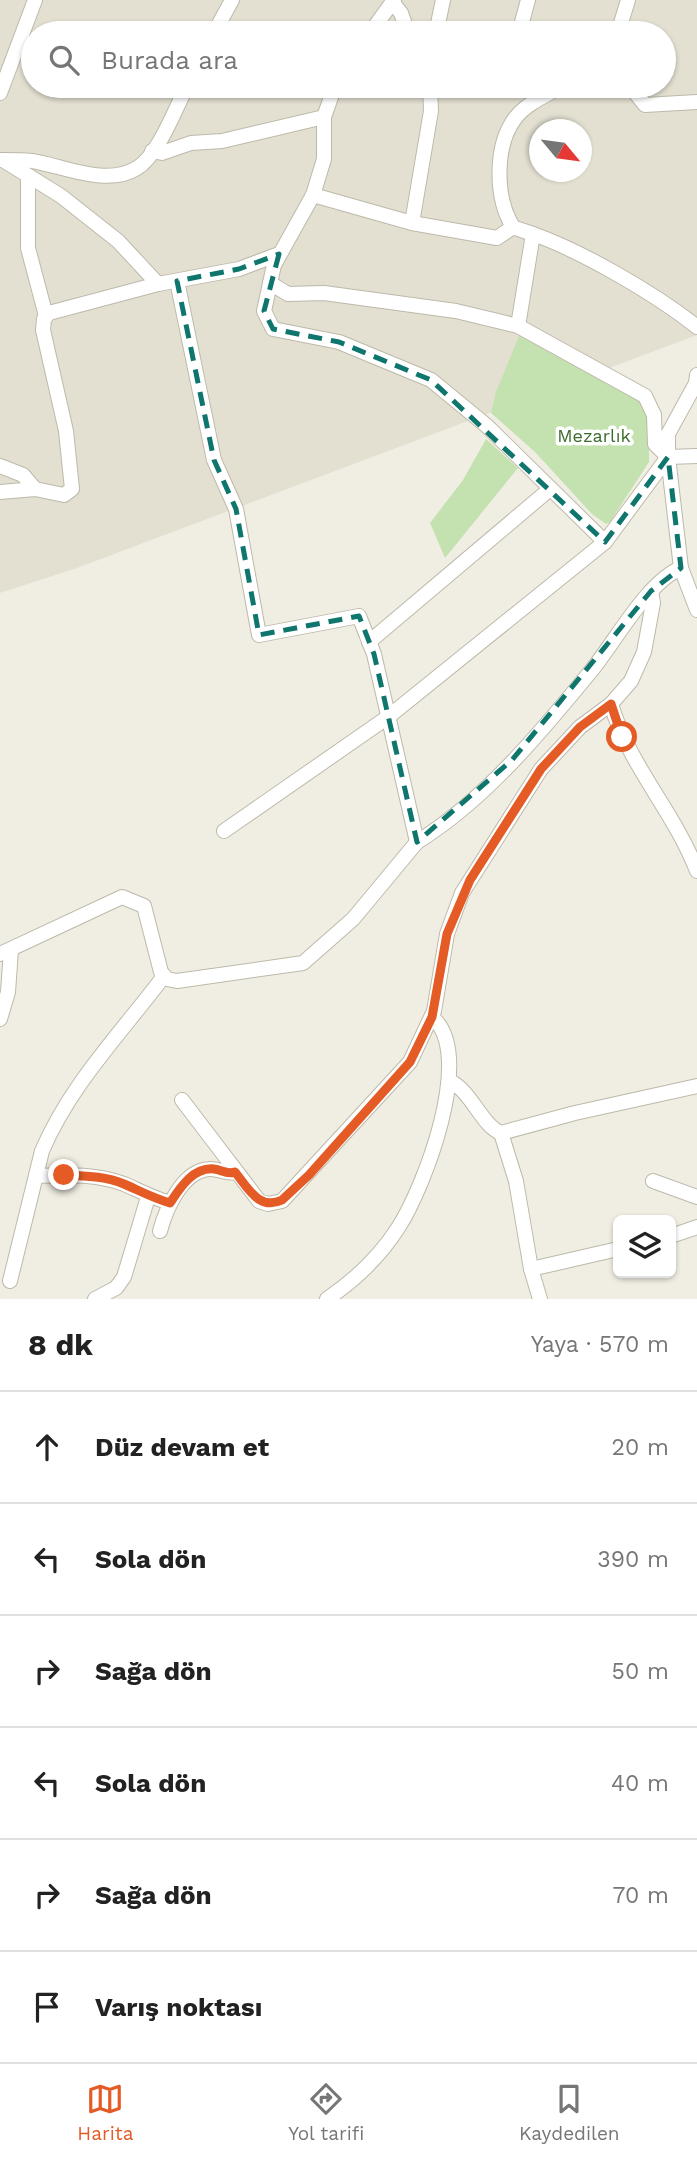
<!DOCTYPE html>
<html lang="tr">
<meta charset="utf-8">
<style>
body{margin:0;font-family:"Work Sans",sans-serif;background:#f6f6f6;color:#222}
.controls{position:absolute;right:21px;bottom:21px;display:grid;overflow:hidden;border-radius:10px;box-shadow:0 2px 5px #0004}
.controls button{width:63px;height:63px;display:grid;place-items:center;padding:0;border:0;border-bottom:2px solid #e0e0e0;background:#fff;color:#222;font:35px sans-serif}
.compass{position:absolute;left:529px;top:119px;width:63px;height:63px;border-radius:50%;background:#fff;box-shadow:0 2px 5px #0004;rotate:119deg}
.stop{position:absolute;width:21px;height:21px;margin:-16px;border:5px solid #e45b26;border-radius:50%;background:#fff}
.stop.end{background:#e45b26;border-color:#fff;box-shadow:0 2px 7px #0008}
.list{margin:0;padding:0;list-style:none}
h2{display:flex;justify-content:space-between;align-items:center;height:91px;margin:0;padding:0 28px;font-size:30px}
h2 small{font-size:23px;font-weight:400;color:#767676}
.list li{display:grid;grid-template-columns:46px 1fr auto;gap:21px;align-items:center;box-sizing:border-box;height:112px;padding:0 28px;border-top:2px solid #e0e0e0}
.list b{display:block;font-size:26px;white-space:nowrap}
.list em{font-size:23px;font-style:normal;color:#767676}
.icon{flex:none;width:38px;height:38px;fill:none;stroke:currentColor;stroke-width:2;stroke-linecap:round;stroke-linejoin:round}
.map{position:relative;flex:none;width:697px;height:1299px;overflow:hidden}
.search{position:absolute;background:#fff;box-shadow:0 2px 5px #0004;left:21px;right:21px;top:21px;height:77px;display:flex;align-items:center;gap:18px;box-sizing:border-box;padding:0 24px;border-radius:38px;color:#767676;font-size:26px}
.sheet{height:763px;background:#fff}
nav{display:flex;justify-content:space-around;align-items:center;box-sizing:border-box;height:98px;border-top:2px solid #e0e0e0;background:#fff;font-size:19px;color:#767676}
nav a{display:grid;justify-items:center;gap:4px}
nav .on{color:#e45b26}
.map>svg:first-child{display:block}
.residential{fill:#e3e0d2;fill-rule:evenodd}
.green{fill:#c4e1b0}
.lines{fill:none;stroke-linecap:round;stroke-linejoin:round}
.minor-casing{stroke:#bdb9aa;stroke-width:16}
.minor{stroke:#fff;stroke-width:14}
.route{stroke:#e45b26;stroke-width:9}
.marked{fill:none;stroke:#0f766e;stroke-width:5;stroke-dasharray:14 9;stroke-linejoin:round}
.labels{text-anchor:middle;stroke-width:7;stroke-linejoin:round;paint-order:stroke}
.park-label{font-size:18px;fill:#3e6c2e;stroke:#fff}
</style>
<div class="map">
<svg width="697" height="1299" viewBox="0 0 697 1299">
<rect width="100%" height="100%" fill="#f0eee3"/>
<path class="residential" d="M0,0H697V335L77,568L0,593ZM33,33H664V86H33ZM540,130H582V172H540Z"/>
<g class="green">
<polygon points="519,336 638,399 645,411 649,427 649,462 610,522 606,524 592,514 535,452 491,413 496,392"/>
<polygon points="486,439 518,468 445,558 430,523 463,480"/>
</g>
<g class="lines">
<defs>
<g id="minor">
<polyline points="393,3 401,13 408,33"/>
<polyline points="214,33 232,0"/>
<polyline points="370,33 394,0"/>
<polyline points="436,33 443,0"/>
<polyline points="519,33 528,0"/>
<polyline points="618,33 628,0"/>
<polyline points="335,86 324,117 324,159 313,195 274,265 264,311 273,329 339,342 431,380 487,426 605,542 668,457 697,456"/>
<path d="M562,86C547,95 527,103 516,117C494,145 495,198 513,227C519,230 526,231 533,234C582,251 657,295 697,327"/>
<polyline points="630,86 645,105 697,102"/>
<polyline points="0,93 35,0"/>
<polyline points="152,151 162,153 191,143 222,141 324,117"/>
<path d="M0,160C11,160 22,160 32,161C64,166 107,187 137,168C158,156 176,107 187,86"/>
<polyline points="3,160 61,196 118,241 158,284"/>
<polyline points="28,177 28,248 46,316"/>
<polyline points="313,195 412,223 497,238 513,227"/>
<polyline points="412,223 431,111 430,86"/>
<path d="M177,281L214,460L236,509L259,635L359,616L374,654L417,842C485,800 541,732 591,671C615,642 647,582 681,568L668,457"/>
<polyline points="270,283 288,294 324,293 456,311 518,326 645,396 654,415 655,444 668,457 668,434 696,383 697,375"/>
<polyline points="518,326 533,234"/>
<polyline points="0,466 23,475 35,489"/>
<polyline points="0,492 35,489 64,495 72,489 66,431 43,330 44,319 49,313 158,284 239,269 279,254"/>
<polyline points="681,568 697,610"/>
<polyline points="369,642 550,489"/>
<path d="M611,704C629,766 674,811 697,871"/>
<polyline points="224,831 388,717 605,542"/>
<polyline points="0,954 122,897 144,906 161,972 167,979 177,981 303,963 353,919 417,842"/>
<polyline points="0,1019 8,992 11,950"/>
<path d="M450,1081C472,1092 482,1126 501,1133L575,1113L697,1086"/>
<polyline points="182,1100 259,1201 268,1204 282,1201 410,1062 434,1011 447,934 462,893 541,769 580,727 611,704 631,681 644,652 653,603 651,591"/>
<polyline points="501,1133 516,1181 531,1269 540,1299"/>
<path d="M36,1176C65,1175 96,1173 124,1184C140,1191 153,1198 170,1203"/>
<polyline points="653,1181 697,1197"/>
<path d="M160,1231C166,1209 182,1171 209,1169C219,1168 226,1175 235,1172"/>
<polyline points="671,1236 697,1227"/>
<polyline points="531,1269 618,1249"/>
<path d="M10,1281L42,1151C70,1085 121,1033 164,976"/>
<polyline points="95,1299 116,1288 124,1277 148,1197"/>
<path d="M327,1299C355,1280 380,1256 398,1228C424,1188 476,1054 432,1017"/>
</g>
</defs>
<use href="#minor" class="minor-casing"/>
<use href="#minor" class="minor"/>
</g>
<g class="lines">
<path class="route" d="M64,1175C84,1176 105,1176 124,1184C140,1191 153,1198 170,1203C180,1188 193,1167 214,1169C222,1170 227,1175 235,1172C248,1188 259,1211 282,1200L309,1175L410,1062L432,1017L447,934L470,880L541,769L580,727L611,704L622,737"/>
</g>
<path class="marked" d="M279,254L264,311L273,329L339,342L431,380L605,542L668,457L681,568L651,591L512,760L417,842L374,654L359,616L259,635L236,509L214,460L177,281L239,269Z"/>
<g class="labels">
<g class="park-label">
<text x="594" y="442">Mezarlık</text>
</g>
</g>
</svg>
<div class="controls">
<button><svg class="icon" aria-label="layers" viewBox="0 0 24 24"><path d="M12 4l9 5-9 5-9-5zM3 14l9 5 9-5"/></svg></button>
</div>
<svg class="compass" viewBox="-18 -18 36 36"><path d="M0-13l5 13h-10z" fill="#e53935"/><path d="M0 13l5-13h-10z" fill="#767676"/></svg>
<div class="stop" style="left:622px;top:737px"></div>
<div class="stop end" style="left:64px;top:1175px"></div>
<div class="search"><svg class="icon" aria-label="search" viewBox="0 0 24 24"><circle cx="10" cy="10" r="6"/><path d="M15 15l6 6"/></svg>Burada ara</div>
</div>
<section class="sheet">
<h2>8 dk<small>Yaya · 570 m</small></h2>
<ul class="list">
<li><svg class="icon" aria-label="ahead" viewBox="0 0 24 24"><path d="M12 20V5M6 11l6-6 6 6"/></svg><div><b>Düz devam et</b></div><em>20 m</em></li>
<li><svg class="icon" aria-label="left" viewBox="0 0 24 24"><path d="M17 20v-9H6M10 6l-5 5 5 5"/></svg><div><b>Sola dön</b></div><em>390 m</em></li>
<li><svg class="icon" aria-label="right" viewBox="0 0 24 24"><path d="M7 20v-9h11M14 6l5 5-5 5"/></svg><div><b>Sağa dön</b></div><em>50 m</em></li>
<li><svg class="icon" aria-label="left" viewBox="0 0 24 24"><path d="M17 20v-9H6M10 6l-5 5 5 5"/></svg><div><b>Sola dön</b></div><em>40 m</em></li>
<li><svg class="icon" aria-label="right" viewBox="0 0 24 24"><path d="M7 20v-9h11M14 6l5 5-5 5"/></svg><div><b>Sağa dön</b></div><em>70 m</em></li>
<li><svg class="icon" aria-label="arrive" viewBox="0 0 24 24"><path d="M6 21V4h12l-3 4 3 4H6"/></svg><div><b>Varış noktası</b></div></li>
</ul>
</section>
<nav>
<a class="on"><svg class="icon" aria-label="map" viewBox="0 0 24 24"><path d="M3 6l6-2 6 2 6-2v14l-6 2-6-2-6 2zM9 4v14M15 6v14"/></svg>Harita</a>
<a><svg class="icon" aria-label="directions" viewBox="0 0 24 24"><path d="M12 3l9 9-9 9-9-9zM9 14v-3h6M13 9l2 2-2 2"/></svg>Yol tarifi</a>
<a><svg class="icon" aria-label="saved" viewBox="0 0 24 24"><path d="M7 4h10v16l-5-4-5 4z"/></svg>Kaydedilen</a>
</nav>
